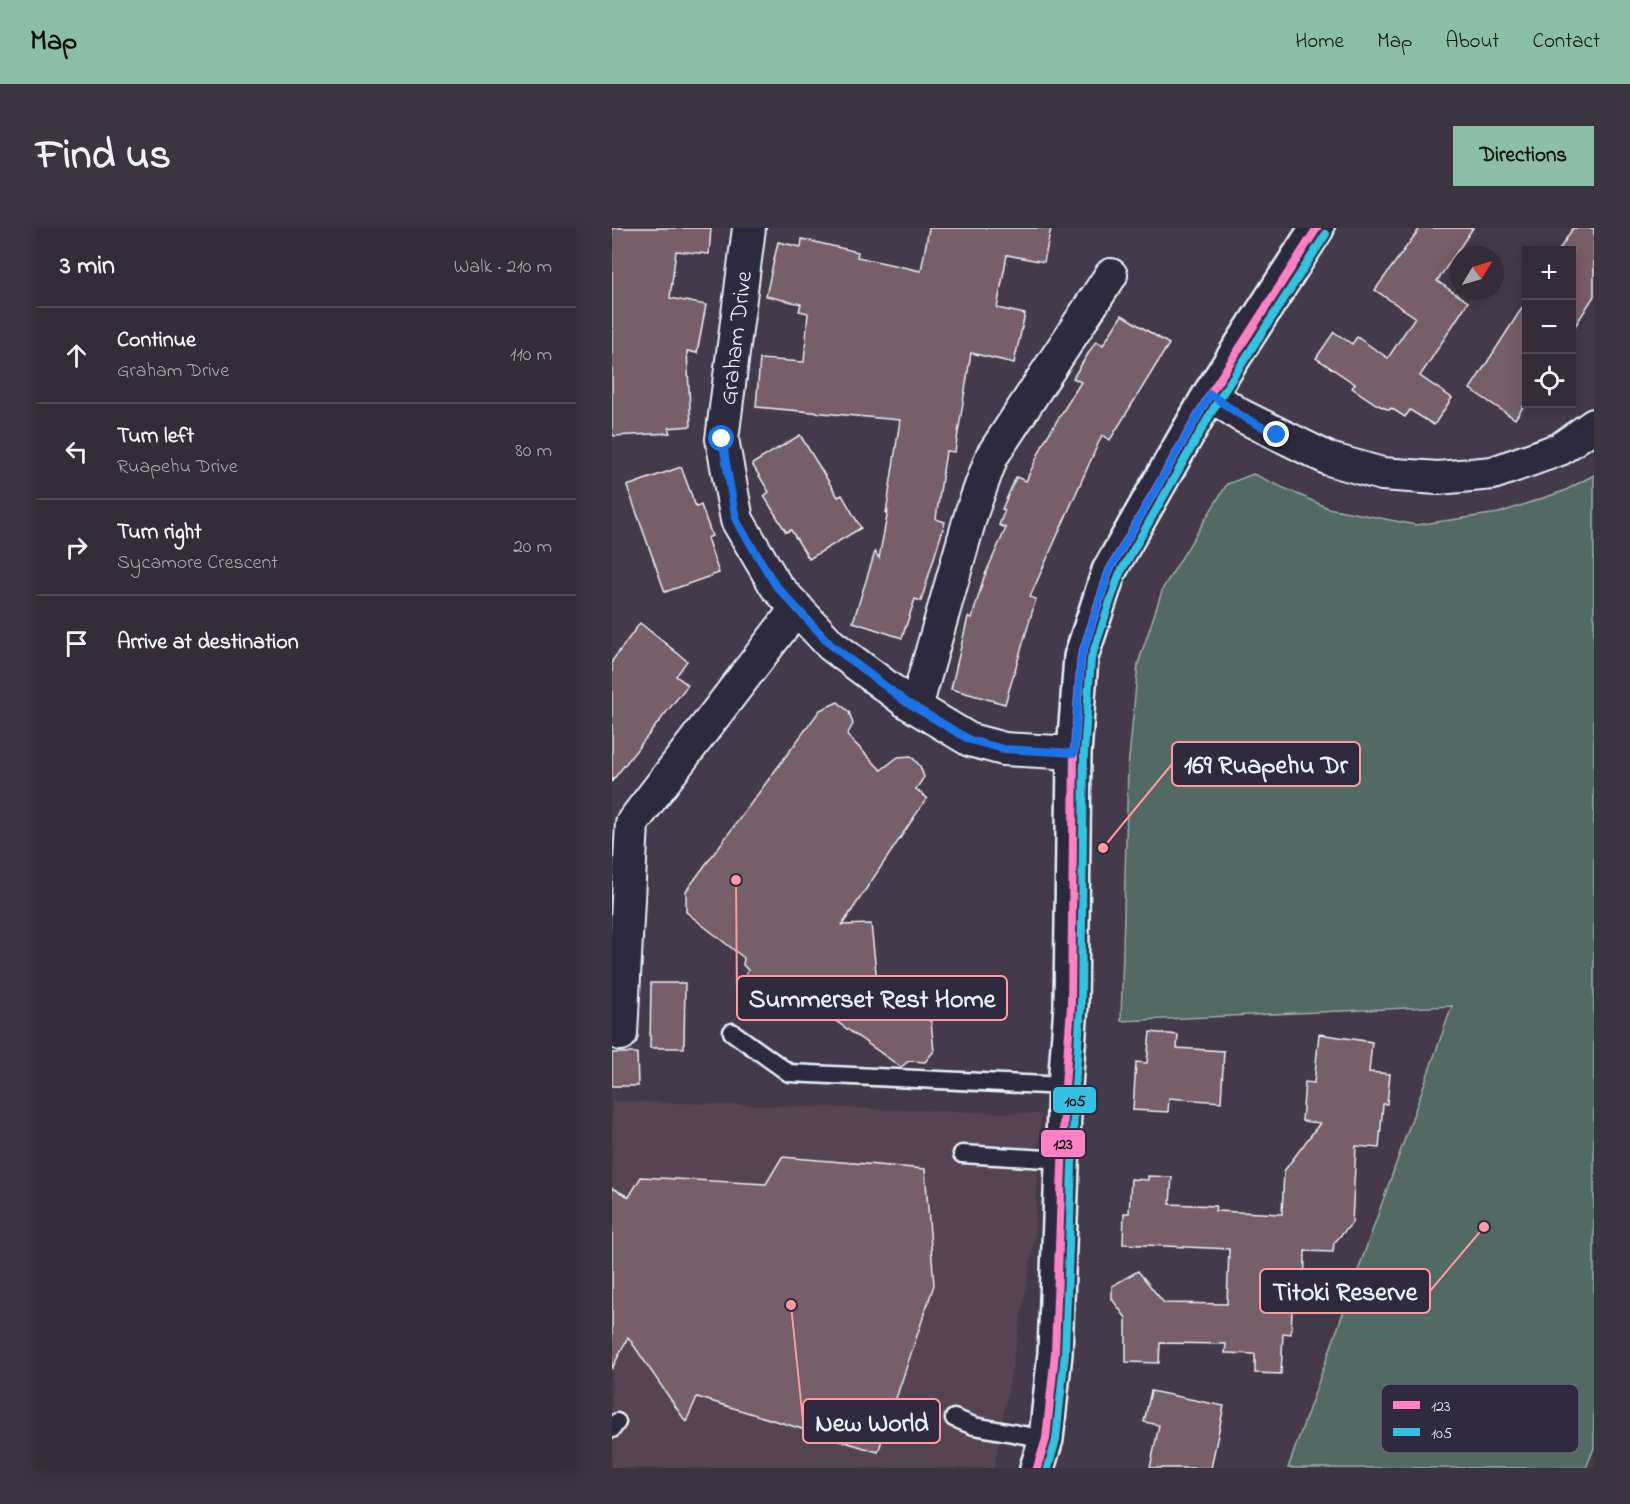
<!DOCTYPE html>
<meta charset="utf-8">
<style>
body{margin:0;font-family:"Indie Flower",sans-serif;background:#3c3440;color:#f1f3f6}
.controls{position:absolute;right:18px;top:18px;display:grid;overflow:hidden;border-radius:0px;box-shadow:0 3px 15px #0003}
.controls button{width:54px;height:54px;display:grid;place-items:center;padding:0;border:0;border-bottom:2px solid #4e4853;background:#342c38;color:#f1f3f6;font:30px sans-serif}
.compass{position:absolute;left:838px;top:18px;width:54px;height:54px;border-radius:50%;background:#342c38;box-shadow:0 3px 15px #0003;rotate:52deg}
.stop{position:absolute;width:18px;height:18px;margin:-14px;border:4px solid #1a73e8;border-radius:50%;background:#fff}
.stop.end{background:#1a73e8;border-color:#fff;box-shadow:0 2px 6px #0008}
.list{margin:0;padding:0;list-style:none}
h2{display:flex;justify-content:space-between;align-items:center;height:78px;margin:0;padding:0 24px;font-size:26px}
h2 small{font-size:20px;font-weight:400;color:#a9a7ae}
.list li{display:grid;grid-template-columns:39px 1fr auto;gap:18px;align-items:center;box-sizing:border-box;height:96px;padding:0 24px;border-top:2px solid #4e4853}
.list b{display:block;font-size:22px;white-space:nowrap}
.list p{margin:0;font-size:20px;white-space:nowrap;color:#a9a7ae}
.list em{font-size:20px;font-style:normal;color:#a9a7ae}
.icon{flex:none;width:33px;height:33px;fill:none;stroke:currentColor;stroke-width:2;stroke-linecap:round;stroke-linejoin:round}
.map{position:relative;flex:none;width:982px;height:1240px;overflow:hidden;border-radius:0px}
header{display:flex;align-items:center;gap:36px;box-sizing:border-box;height:84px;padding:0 30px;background:#8abfa5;color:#111}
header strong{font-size:28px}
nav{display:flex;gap:33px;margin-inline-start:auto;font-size:21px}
.intro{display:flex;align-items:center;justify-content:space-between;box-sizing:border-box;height:144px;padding:0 36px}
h1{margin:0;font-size:42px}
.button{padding:15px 27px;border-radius:0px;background:#8abfa5;color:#111;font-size:21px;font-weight:700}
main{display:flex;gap:36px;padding:0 36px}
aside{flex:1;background:#342c38;border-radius:0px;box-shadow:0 3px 15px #0003}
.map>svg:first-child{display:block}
.built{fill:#544553}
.green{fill:#536963;stroke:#9eadae;stroke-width:1.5}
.building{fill:#775f69;stroke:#e8f1f8;stroke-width:1.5}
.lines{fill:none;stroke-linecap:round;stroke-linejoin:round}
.lane-casing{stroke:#e8f1f8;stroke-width:21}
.street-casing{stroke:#e8f1f8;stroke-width:36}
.secondary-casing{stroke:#e8f1f8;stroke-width:38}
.lane{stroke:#2f2a3d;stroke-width:16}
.street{stroke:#2f2a3d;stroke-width:32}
.secondary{stroke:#2f2a3d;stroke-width:33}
.bus-1-casing{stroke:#2f2a3d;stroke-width:12}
.bus-2-casing{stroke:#2f2a3d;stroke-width:12}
.bus-1{stroke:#ff80c5;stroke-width:8}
.bus-2{stroke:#33c2e2;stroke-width:8}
.route{stroke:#1a73e8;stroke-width:8}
.labels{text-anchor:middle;stroke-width:4.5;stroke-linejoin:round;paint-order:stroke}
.street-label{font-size:24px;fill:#e8f1f8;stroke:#2f2a3d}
.key{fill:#2f2a3d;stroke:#666675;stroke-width:1.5}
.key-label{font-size:16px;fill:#e8f1f8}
.leader{fill:none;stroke:#ff9aa2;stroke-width:2}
.callout-dot{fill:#ff9aa2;stroke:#2f2a3d;stroke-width:2}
.callout{fill:#2f2a3d;stroke:#ff9aa2;stroke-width:2}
.callout-label{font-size:26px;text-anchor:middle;font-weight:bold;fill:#e8f1f8}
.line-badge{stroke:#2f2a3d;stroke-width:2}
.pale-badge-label{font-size:16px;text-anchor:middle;font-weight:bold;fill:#111}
</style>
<header>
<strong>Map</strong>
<nav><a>Home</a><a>Map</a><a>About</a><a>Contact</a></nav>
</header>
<div class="intro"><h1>Find us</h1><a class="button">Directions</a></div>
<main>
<aside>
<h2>3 min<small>Walk · 210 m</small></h2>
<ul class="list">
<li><svg class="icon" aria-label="ahead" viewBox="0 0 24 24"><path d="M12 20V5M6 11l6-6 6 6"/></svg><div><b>Continue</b><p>Graham Drive</p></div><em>110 m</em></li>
<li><svg class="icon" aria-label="left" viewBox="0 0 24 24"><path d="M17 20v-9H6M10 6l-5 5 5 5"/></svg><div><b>Turn left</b><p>Ruapehu Drive</p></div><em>80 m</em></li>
<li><svg class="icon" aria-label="right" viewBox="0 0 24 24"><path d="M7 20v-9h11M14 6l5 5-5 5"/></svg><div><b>Turn right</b><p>Sycamore Crescent</p></div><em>20 m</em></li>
<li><svg class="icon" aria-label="arrive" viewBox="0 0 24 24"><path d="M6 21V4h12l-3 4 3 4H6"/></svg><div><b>Arrive at destination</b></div></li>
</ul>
</aside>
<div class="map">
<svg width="982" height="1240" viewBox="0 0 982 1240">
<rect width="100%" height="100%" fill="#453a4a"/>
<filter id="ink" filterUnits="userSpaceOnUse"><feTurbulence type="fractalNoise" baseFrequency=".0167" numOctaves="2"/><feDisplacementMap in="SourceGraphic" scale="12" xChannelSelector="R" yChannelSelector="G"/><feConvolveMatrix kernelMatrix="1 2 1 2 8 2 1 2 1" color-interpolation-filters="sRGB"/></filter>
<g filter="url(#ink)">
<polygon class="built" points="0,873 429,886 422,1016 382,1240 0,1240"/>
<polygon class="green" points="641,246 716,280 804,297 887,285 952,263 982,247 982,1220 974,1240 676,1240 840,778 509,793 516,541 526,436 551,360 615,256"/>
<g class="building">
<polygon points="0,0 99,0 97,26 64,23 58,70 94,77 85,125 75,123 79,198 56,200 58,205 2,208 0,205"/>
<polygon points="317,0 439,0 432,34 395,27 385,80 413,86 402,135 359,125 343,224 334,223 324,291 333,294 309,373 303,371 290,410 241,394 263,324 267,330 276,283 274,285 288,192 144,179 148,131 192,134 196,85 187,83 189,76 154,68 166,14 189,19 190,11 246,24 245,29 309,43"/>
<polygon points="808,0 861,0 825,53 856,74 808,148 840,170 822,197 798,182 793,189 779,180 777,182 764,176 740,160 743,156 704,130 722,104 740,116 745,109 776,130 803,89 763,62"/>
<polygon points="961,0 982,0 982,68 960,103 960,22 947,22"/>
<polygon points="915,72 915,173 903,191 858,161"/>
<polygon points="510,87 557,116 498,212 490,207 418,369 424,371 393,476 339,461 356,389 360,390 372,349 394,300 387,297 393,282 390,281 404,249 414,253 433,212 469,154 461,150 484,113 491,117"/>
<polygon points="188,207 226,269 230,267 249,300 197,331 179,302 174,304 152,268 157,264 140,236"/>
<polygon points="69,239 84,279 89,277 100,308 95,310 107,345 53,364 15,258"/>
<polygon points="28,395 75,433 64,448 76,457 0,553 0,433"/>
<polygon points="226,474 237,484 241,496 235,507 269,542 286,529 299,528 308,538 312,549 304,561 315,570 230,697 259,696 265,753 319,794 322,823 313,834 297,833 289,839 184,765 177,774 169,767 160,778 130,754 136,742 131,737 132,730 74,684 74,663 208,482"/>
<polygon points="39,755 73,755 72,820 38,820"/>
<polygon points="538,804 566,807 565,820 612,823 609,874 557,870 556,884 521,882 524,834 535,835"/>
<polygon points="707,806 760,814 757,844 778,846 775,876 771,876 767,920 744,918 740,995 722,1015 721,1024 693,1023 692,1081 680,1081 679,1106 671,1105 669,1146 643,1145 643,1126 613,1125 614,1116 548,1115 547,1135 514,1134 514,1090 500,1071 500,1058 526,1043 552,1075 615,1076 617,1021 511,1016 512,985 517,985 519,951 536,952 536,948 560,949 558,976 604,978 603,983 670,986 672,943 708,895 690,893 693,854 702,855"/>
<polygon points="0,825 25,825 26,858 0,858"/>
<polygon points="170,929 313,941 322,1057 266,1224 85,1169 74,1194 16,1109 0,1141 0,960 17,969 29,949 154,956"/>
<polygon points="539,1163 612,1178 599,1240 538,1240 547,1197 532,1194"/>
</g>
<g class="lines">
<defs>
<g id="lane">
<polyline points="120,804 177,845 453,858"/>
<polyline points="350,926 452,932"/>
<polyline points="342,1190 362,1198 434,1211"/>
<polyline points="0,1201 5,1194"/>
</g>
<g id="street">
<polyline points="137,0 110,211 125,292 164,358 219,417 295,474 358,512 392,521 462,525"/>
<polyline points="598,166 628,187 717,231 770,246 826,250 881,245 948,221 982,197"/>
<polyline points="304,479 360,283 380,228 499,47"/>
<polyline points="9,806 20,595 185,380"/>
</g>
<polyline id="secondary" points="425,1240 434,1211 443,1125 453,858 459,778 462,525 469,429 497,343 598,166 705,0"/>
</defs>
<use href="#lane" class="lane-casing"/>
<use href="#street" class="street-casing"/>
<use href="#secondary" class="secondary-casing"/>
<use href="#lane" class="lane"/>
<use href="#street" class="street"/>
<use href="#secondary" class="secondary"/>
<defs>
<polyline id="bus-1" points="425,1240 434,1211 443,1125 453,858 459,778 462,525 469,429 497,343 598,166 705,0"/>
<polyline id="bus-2" points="436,1240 444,1212 453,1125 463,859 469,778 472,525 479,431 507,347 607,171 714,6"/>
</defs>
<use href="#bus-1" class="bus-1-casing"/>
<use href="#bus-2" class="bus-2-casing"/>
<use href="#bus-1" class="bus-1"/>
<use href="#bus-2" class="bus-2"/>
</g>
</g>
<g class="lines" filter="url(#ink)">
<polyline class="route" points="110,211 124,292 164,358 219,417 294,474 358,512 392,521 462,525 469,429 497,343 598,166 628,187 665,207"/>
</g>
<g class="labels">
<g class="street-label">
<text transform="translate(123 110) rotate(-83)" y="8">Graham Drive</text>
</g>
</g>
<rect x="769" y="1156" width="198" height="69" rx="9" class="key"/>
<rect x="781" y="1173" width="27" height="8" fill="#ff80c5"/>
<rect x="781" y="1200" width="27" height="8" fill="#33c2e2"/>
<g class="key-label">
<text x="819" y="1183">123</text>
<text x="819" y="1210">105</text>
</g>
<path class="leader" d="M491 620L560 536M124 652L125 770M872 999L818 1063M179 1077L191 1193"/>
<g class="callout-dot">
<circle cx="491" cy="620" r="6"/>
<circle cx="124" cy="652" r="6"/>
<circle cx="872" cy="999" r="6"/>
<circle cx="179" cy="1077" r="6"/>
</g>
<g class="callout">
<rect x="560" y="514" width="188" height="44" rx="6"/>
<rect x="125" y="748" width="270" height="44" rx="6"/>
<rect x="648" y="1041" width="170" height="44" rx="6"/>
<rect x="191" y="1171" width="137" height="44" rx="6"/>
</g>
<g class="callout-label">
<text x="654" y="545">169 Ruapehu Dr</text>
<text x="260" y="779">Summerset Rest Home</text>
<text x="733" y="1072">Titoki Reserve</text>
<text x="260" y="1203">New World</text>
</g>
<g class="line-badge">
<rect x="440" y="858" width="45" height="28" rx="6" fill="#33c2e2"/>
<rect x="428" y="901" width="46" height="29" rx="6" fill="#ff80c5"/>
</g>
<g class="pale-badge-label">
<text x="463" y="878">105</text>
<text x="451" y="921">123</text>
</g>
</svg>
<div class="controls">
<button>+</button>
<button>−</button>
<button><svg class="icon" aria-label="locate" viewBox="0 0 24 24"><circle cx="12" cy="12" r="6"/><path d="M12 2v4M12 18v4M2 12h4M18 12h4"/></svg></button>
</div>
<svg class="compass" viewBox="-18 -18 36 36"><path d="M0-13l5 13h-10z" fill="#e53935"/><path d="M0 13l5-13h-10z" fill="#a9a7ae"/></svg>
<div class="stop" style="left:110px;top:211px"></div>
<div class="stop end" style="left:665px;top:207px"></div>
</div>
</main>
